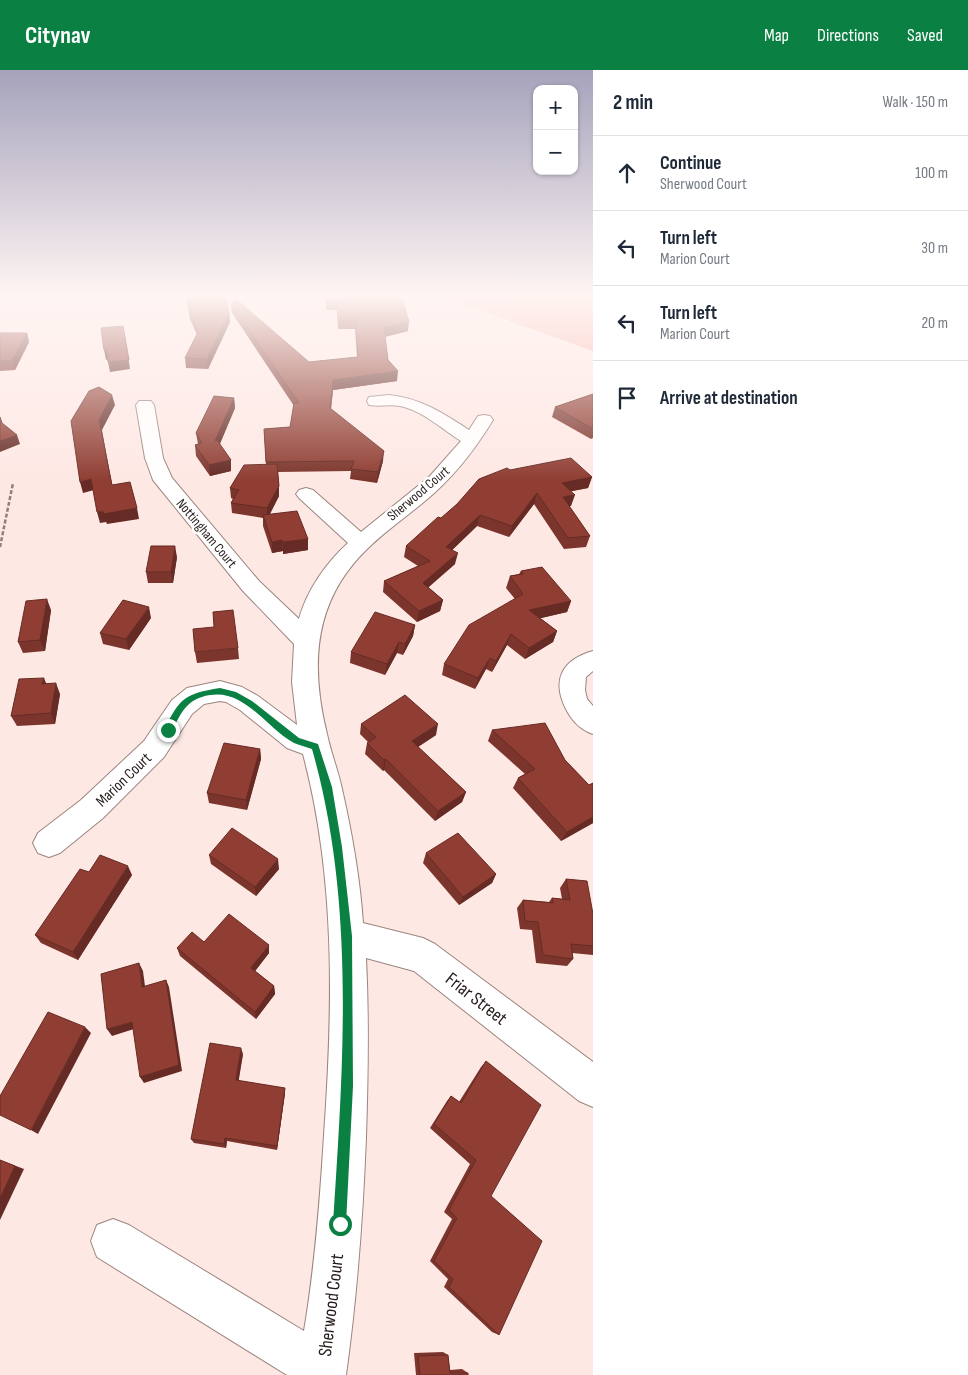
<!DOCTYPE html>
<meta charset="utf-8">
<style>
body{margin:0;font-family:"Sofia Sans Condensed",sans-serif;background:#f2f2f3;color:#1f2937}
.controls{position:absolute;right:15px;top:15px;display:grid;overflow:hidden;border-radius:10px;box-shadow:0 1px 4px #0004}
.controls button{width:45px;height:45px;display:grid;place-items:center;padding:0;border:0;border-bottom:1px solid #e0e1e3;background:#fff;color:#1f2937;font:25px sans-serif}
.stop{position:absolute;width:15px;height:15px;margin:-11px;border:4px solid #0b8043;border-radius:50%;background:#fff}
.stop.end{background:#0b8043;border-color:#fff;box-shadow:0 1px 5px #0008}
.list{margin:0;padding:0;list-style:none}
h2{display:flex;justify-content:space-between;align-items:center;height:65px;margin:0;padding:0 20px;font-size:21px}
h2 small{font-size:16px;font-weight:400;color:#747a83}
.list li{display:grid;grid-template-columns:32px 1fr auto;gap:15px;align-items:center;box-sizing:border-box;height:75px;padding:0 20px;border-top:1px solid #e0e1e3}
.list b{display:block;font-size:19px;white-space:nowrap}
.list p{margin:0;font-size:16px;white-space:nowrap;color:#747a83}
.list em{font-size:16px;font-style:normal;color:#747a83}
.icon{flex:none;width:28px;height:28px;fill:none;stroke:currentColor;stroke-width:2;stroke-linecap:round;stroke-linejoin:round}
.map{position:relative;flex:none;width:593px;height:1305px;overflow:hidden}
header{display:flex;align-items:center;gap:30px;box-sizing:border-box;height:70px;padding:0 25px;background:#0b8043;color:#fff}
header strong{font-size:24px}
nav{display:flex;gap:28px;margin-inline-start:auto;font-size:18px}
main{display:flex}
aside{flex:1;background:#fff}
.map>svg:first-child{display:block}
.green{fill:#f5b3a8}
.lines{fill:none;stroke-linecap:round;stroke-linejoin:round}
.minor-casing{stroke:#9c847f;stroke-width:2}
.path{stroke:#8e7f7c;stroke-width:2.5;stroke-dasharray:4 2;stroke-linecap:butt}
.minor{fill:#fff;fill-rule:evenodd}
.wall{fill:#7c352c}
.shaded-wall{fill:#652b24}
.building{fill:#903e33;stroke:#652b24}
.route{fill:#0b8043}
.labels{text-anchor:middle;stroke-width:5;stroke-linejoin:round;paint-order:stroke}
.far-street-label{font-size:14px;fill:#251c1a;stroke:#fff}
.street-label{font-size:16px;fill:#251c1a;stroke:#fff}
.near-street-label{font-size:19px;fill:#251c1a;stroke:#fff}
</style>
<header>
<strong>Citynav</strong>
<nav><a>Map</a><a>Directions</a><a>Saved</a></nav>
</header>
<main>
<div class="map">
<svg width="593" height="1305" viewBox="0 0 593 1305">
<rect width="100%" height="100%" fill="#fee8e4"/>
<polygon class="green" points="443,227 593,227 593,281"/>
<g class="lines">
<defs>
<g id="minor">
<path d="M389,325C420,328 443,343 469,360L478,346L484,345L490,346L493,350C474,381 453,408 425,431C401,451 374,469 354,493C312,543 312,603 327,664C331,683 338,700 342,719C352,763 360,808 363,853L423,868L435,874L593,992V1037L579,1031L414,901L366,888C369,947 368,1007 366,1067C363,1146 357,1226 346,1305H287L97,1187L91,1171L97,1155L113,1149L129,1155L304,1261C315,1196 320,1130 324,1065C333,937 336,809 303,684L287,678L240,640L226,632L220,631L204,634L192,644L164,687L103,748L60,783L49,787L38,783L33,773L38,763L81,730L144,671L172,630L187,618L220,611L242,617L258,626L297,655L292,612L294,574L243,521L153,410L145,388L136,335L139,331H151L154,335L163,388L172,408L259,511L299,549C307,520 326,493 348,473L299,428L296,424L299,420L306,418L313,420L361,462L429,407L461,371C442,359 423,341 400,336C390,334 379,337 369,335L367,331L369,327Z"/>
<path d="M593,581V601L586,607L585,620L587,629L593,636V664C581,660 573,652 567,641C551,611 561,590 593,581Z"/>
</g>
</defs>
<use href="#minor" class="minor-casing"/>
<polyline class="path" points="0,477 13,413"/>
<use href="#minor" class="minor"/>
</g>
<g class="wall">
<polygon points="186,227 226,227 229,243 230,252 208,299 186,298 185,288 197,265 190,249"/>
<polygon points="326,227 402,227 408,261 385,267 388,290 397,311 333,320 331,339 383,391 377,413 350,409 351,401 278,402 279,426 270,444 308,469 308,480 283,484 283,481 272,483 263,456 263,448 232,443 231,433 233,429 231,428 230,418 266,395 264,359 290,357 294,336 232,243 231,234 309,292 357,287 355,259 338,259 337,240 326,240"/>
<polygon points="0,263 27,263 29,272 15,300 0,301"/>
<polygon points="593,324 593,368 591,369 552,347 555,337"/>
<polygon points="234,328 235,338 220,374 231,390 231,401 210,406 196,386 195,375 198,374 196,363"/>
<polygon points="510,400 592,407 588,418 571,421 571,436 569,436 590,466 586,477 564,479 534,434 509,467 477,456 452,480 455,494 428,517 443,530 440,541 417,552 383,522 384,511 418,496 404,487 406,476 441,448"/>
<polygon points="177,487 173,513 148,513 146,502"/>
<polygon points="521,501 571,531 567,542 540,548 557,561 553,572 525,589 507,575 492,602 486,599 475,619 442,605 444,594 515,529 506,518 510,506 519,504"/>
<polygon points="51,540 45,581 23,583 18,572"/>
<polygon points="151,548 129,580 103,574 100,563"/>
<polygon points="415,555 413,566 403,585 397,583 385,605 350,593 351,582"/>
<polygon points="238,578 239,589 197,593 195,582"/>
<polygon points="46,614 60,624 55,654 17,656 11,646"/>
<polygon points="361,654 436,665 418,677 466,722 462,732 435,751 384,700 383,701 365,684 367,673 368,672 360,664"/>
<polygon points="492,660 565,690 589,715 593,713 593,753 561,771 513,718 518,708 525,704 488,671"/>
<polygon points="260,679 261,689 247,740 209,733 207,723"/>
<polygon points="426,783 496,804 492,813 459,835 423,793"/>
<polygon points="209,785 279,799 256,826 211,794"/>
<polygon points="89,802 132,805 78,890 41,873 35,865"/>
<polygon points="566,809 593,844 593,885 572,883 573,889 567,896 536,893 532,860 520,859 517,838 523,830 549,832 552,828 562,829 560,818"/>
<polygon points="204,872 269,883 255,901 274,916 275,924 256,949 180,886 177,878"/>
<polygon points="243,984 238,1011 285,1018 285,1023 277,1080 227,1071 226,1078 194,1073 191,1069"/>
<polygon points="486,991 491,1126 499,1265 492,1262 444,1217 448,1209 430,1191 452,1149 444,1142 470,1094 430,1058 447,1031 451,1026 459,1032 481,997"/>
<polygon points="443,1282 448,1285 450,1300 462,1299 468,1303 468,1305 416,1305 414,1283"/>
</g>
<g class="shaded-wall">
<polygon points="229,243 230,252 208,299 207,289"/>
<polygon points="409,252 408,261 383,267 384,258"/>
<polygon points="27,263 29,272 15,300 12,291"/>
<polygon points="125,265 130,299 110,302 108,292"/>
<polygon points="104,280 107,280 109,289 106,290"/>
<polygon points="398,301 397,311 333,320 330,348 333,310"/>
<polygon points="112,325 115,335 102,360 114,426 99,350"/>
<polygon points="234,328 235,338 216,382 215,371"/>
<polygon points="17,365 20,374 0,382 0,371"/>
<polygon points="384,381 383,391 377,413 378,402"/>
<polygon points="231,390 231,401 210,406 209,395"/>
<polygon points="592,407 588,418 558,424 562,413"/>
<polygon points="91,409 94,420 83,423 80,412"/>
<polygon points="279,416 279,426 267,449 267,438"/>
<polygon points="537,423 534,434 509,467 512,456"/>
<polygon points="575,425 571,436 560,438 563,427"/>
<polygon points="137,438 139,449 107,454 106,452 100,453 97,442"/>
<polygon points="480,445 477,456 444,488 446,477"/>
<polygon points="308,469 308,480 283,484 283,472"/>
<polygon points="282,470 283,481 272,483 272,472"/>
<polygon points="175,476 177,487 173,513 171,502"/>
<polygon points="458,483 455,494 421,524 423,513"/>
<polygon points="47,529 51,540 45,581 40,570"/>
<polygon points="443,530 440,541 417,552 419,541"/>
<polygon points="571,531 567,542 525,552 529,540"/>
<polygon points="149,537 151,548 129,580 126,569"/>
<polygon points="415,555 413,566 403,585 405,574"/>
<polygon points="557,561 553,572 525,589 529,578"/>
<polygon points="511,564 507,575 492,602 496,591"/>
<polygon points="399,572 397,583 385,605 387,594"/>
<polygon points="490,588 486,599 475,619 478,608"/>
<polygon points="44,608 48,618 42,614"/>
<polygon points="56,613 60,624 55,654 51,643"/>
<polygon points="438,654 436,665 410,682 412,671"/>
<polygon points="260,679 261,689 247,740 246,730"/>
<polygon points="386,689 384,700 383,701 384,690"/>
<polygon points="466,722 462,732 435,751 438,741"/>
<polygon points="593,747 593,753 561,771 567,762"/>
<polygon points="278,789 279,799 256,826 255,817"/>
<polygon points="128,796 132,805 78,890 73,882"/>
<polygon points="496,804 492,813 459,835 463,827"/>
<polygon points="269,875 269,883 252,905 251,898"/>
<polygon points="139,893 143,901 146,924 142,917"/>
<polygon points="166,910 169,917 182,1001 144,1013 140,1007"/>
<polygon points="274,916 275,924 256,949 255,942"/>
<polygon points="132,952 137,958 112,966 107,959"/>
<polygon points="85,957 91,963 38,1064 31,1060"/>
<polygon points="241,978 243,984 238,1015 236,1010"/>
<polygon points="285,1018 285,1023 277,1080 277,1076"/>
<polygon points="225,1068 227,1071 226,1078 224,1074"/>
<polygon points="0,1090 24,1099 0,1150"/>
</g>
<g class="building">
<polygon points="187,227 226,227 229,243 207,289 185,288 198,262 189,239"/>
<polygon points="326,227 402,227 409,252 384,258 388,290 398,301 333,310 330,338 384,381 378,402 351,399 354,391 266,392 264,359 290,357 294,333 299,333 231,234 237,230 309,292 358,287 356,250 338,250 337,231 326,231"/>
<polygon points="123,256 129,290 108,292 107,280 104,280 101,258"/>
<polygon points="0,263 27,263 12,291 0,291"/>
<polygon points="99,317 112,325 99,350 112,415 130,412 137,438 104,444 103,441 97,442 91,409 80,412 71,351 89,321"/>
<polygon points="593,324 593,359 555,337"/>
<polygon points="214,326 234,328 215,371 217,370 231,390 209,395 195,375 202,373 196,363"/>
<polygon points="0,347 2,353 17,365 0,371"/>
<polygon points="571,388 592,407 562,413 575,425 563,427 590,466 568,468 537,423 512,456 480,445 446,477 458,483 423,513 443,530 419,541 384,511 430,491 406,476 438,447 441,448 457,434 479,409 507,398 510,400"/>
<polygon points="277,394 279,416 267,438 231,433 239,420 230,418 244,395"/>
<polygon points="297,441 308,469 283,472 282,470 272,472 263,445"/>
<polygon points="151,476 175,476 171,502 146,502"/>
<polygon points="542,497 571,531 529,540 557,561 529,578 511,564 496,591 490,588 478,608 444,594 469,555 523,524 510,506 523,504 521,501"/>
<polygon points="47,529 40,570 18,572 26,531"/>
<polygon points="123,530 149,537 126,569 100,563"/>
<polygon points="233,540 238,578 195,582 193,559 214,557 213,542"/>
<polygon points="375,542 415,555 405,574 399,572 387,594 351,582"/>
<polygon points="44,608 42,614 56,613 51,643 11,646 19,609"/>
<polygon points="405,625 438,654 412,671 466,722 438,741 386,689 384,690 367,673 376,667 361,654"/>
<polygon points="545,653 565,690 589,715 593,713 593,747 567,762 518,708 535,699 492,660"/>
<polygon points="224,673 260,679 246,730 207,723"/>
<polygon points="232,758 278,789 255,817 209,785"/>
<polygon points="458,763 496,804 463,827 426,783"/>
<polygon points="100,785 128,796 73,882 35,865 80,799 89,802"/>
<polygon points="566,809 587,811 593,844 593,876 571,874 573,889 543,885 538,852 525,851 523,830 553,833 552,828 570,830"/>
<polygon points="229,844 269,875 251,898 274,916 255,942 177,878 192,862 204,872"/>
<polygon points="139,893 142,917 166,910 179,995 140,1007 132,952 107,959 101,904"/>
<polygon points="48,942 85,957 31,1060 0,1045 0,1026"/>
<polygon points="210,973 241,978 236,1010 285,1018 277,1076 225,1068 224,1074 191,1069"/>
<polygon points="486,991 541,1035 491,1126 542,1171 499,1265 449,1217 453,1209 434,1191 457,1148 449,1140 476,1090 434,1054 451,1026 461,1033"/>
<polygon points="0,1090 15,1096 0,1129"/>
<polygon points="448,1285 450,1303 468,1303 468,1305 420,1305 418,1286"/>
</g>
<linearGradient id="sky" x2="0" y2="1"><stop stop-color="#a5a2bb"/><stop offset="0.55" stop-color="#fff5f3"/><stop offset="1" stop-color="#fff5f3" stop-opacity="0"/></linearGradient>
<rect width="593" height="410" fill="url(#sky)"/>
<path class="route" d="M220,618L236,622L252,631L299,668L318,674L332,717L342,777L352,866L353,1016L346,1154L344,1159L340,1161L335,1159L333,1154C343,997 356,833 312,679C306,677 299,675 294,673C266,658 245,619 210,625C186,629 181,643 171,663H165L164,660C180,628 184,624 220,618Z"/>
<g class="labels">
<g class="far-street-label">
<text transform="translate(418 423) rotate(-40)" y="5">Sherwood Court</text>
<text transform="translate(207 463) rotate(50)" y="5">Nottingham Court</text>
</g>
<g class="street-label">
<text transform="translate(123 709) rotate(-44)" y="6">Marion Court</text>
</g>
<g class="near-street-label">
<text transform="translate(477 928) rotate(38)" y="7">Friar Street</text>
<text transform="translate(330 1235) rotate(-83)" y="7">Sherwood Court</text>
</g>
</g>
</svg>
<div class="controls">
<button>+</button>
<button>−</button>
</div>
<div class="stop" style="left:340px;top:1154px"></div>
<div class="stop end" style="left:168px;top:660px"></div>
</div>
<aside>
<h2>2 min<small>Walk · 150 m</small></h2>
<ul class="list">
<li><svg class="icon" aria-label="ahead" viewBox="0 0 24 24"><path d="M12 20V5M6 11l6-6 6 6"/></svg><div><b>Continue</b><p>Sherwood Court</p></div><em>100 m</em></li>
<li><svg class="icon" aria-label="left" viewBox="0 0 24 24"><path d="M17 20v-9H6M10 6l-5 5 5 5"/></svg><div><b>Turn left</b><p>Marion Court</p></div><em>30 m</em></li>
<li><svg class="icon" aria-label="left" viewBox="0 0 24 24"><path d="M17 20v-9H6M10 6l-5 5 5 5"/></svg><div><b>Turn left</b><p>Marion Court</p></div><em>20 m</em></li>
<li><svg class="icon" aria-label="arrive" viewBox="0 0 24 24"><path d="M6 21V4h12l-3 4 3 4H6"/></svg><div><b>Arrive at destination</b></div></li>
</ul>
</aside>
</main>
